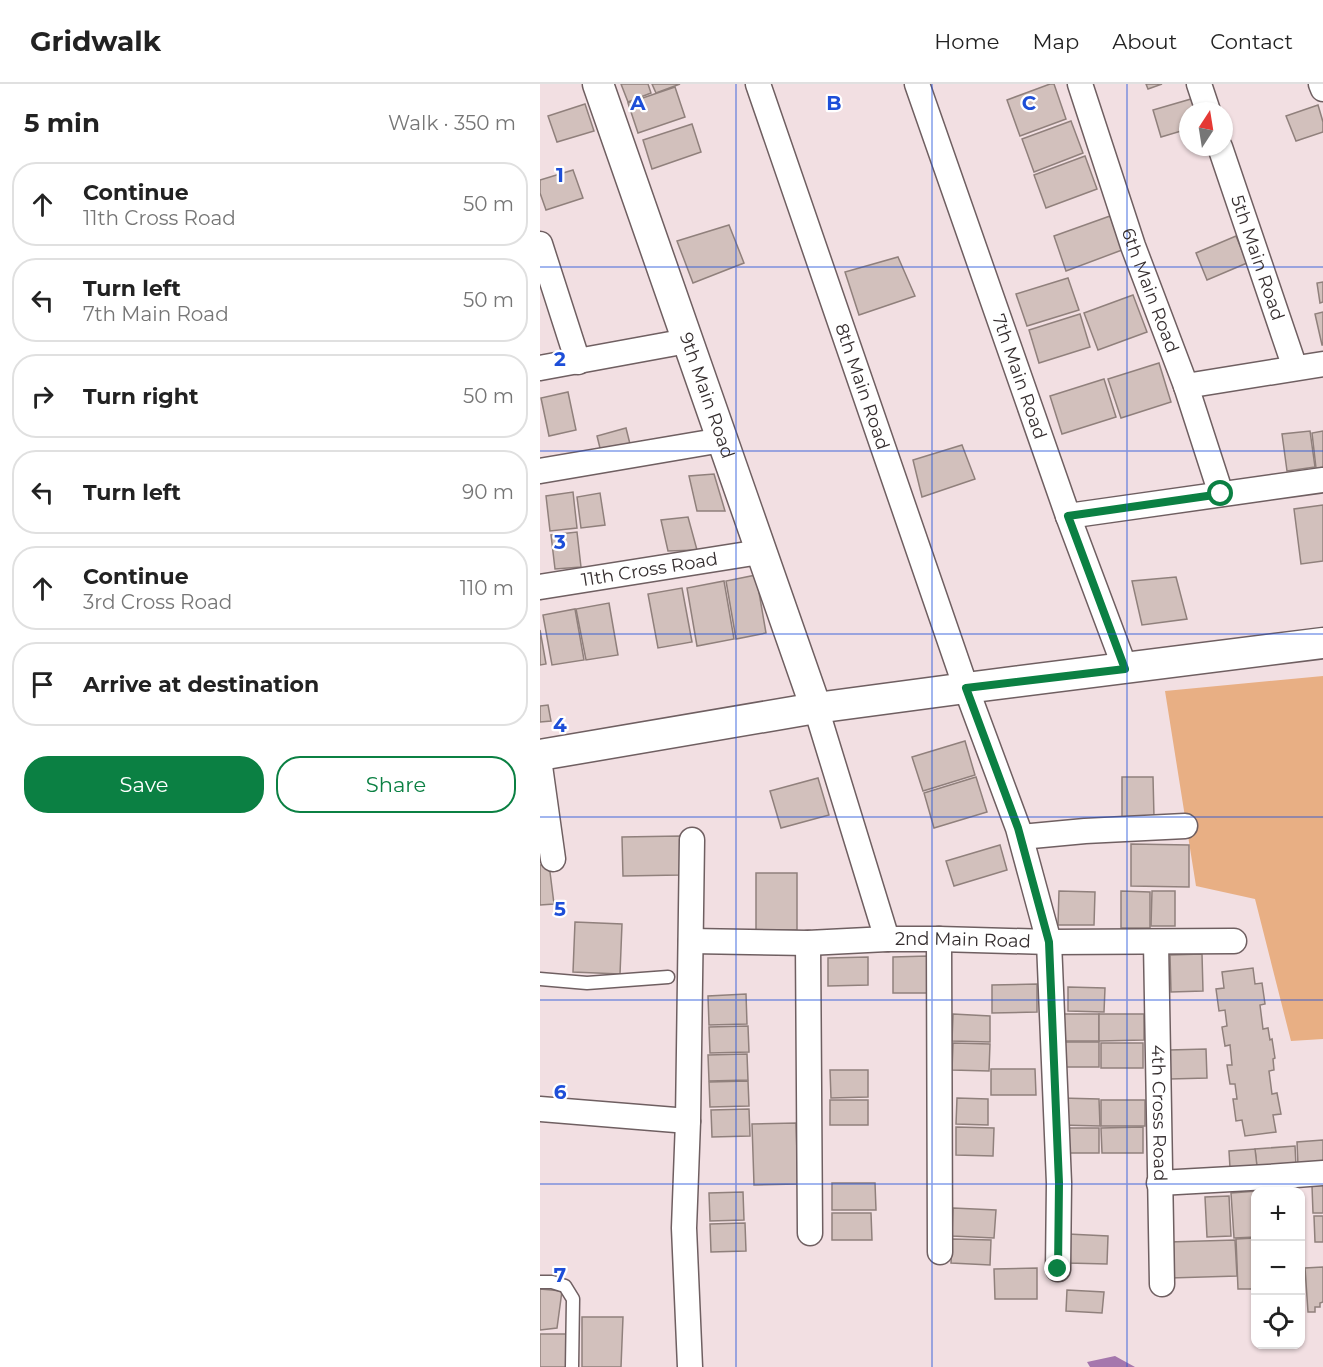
<!DOCTYPE html>
<meta charset="utf-8">
<style>
body{margin:0;font-family:Montserrat,sans-serif;background:#f6f6f6;color:#222}
.controls{position:absolute;right:18px;bottom:18px;display:grid;overflow:hidden;border-radius:12px;box-shadow:0 2px 4px #0004}
.controls button{width:54px;height:54px;display:grid;place-items:center;padding:0;border:0;border-bottom:2px solid #e0e0e0;background:#fff;color:#222;font:30px sans-serif}
.compass{position:absolute;left:639px;top:18px;width:54px;height:54px;border-radius:50%;background:#fff;box-shadow:0 2px 4px #0004;rotate:12deg}
.stop{position:absolute;width:18px;height:18px;margin:-14px;border:4px solid #0b8043;border-radius:50%;background:#fff}
.stop.end{background:#0b8043;border-color:#fff;box-shadow:0 2px 6px #0008}
.list{margin:0;padding:0;list-style:none}
h2{display:flex;justify-content:space-between;align-items:center;height:78px;margin:0;padding:0 24px;font-size:26px}
h2 small{font-size:20px;font-weight:400;color:#767676}
.list li{display:grid;grid-template-columns:39px 1fr auto;gap:18px;align-items:center;box-sizing:border-box;height:84px;margin:0 12px 12px;padding:0 12px;border:2px solid #e0e0e0;border-radius:24px}
.list b{display:block;font-size:22px;white-space:nowrap}
.list p{margin:0;font-size:20px;white-space:nowrap;color:#767676}
.list em{font-size:20px;font-style:normal;color:#767676}
.actions{display:flex;gap:12px;padding:18px 24px}
.actions a{flex:1;padding:14px 0;border:2px solid #0b8043;border-radius:24px;text-align:center;font-size:21px;color:#0b8043}
.actions .main{background:#0b8043;color:#fff}
.icon{flex:none;width:33px;height:33px;fill:none;stroke:currentColor;stroke-width:2;stroke-linecap:round;stroke-linejoin:round}
.map{position:relative;flex:none;width:783px;height:1283px;overflow:hidden}
header{display:flex;align-items:center;gap:36px;box-sizing:border-box;height:84px;padding:0 30px;background:#fff;border-bottom:2px solid #e0e0e0}
header strong{font-size:28px}
nav{display:flex;gap:33px;margin-inline-start:auto;font-size:21px}
main{display:flex}
aside{flex:1;background:#fff}
.map>svg:first-child{display:block}
.green{fill:#e8af84}
.water{fill:#a577ad}
.building{fill:#d2c0bc;stroke:#90807c;stroke-width:1.5}
.lines{fill:none;stroke-linecap:round;stroke-linejoin:round}
.service-casing{stroke:#6f5f61;stroke-width:15}
.minor-casing{stroke:#6f5f61;stroke-width:27}
.tertiary-casing{stroke:#6f5f61;stroke-width:33}
.service{stroke:#fff;stroke-width:12}
.minor{stroke:#fff;stroke-width:24}
.tertiary{stroke:#fff;stroke-width:30}
.route{stroke:#0b8043;stroke-width:8}
.grid{fill:none;stroke:#1d4ed8;stroke-width:1.5;stroke-opacity:0.55}
.labels{text-anchor:middle;stroke-width:4.5;stroke-linejoin:round;paint-order:stroke}
.street-label{font-size:18px;fill:#352e2f;stroke:#fff}
.grid-label{font-size:20px;text-anchor:middle;font-weight:bold;fill:#1d4ed8;stroke:#fff;stroke-width:4.5;stroke-linejoin:round;paint-order:stroke}
</style>
<header>
<strong>Gridwalk</strong>
<nav><a>Home</a><a>Map</a><a>About</a><a>Contact</a></nav>
</header>
<main>
<aside>
<h2>5 min<small>Walk · 350 m</small></h2>
<ul class="list">
<li><svg class="icon" aria-label="ahead" viewBox="0 0 24 24"><path d="M12 20V5M6 11l6-6 6 6"/></svg><div><b>Continue</b><p>11th Cross Road</p></div><em>50 m</em></li>
<li><svg class="icon" aria-label="left" viewBox="0 0 24 24"><path d="M17 20v-9H6M10 6l-5 5 5 5"/></svg><div><b>Turn left</b><p>7th Main Road</p></div><em>50 m</em></li>
<li><svg class="icon" aria-label="right" viewBox="0 0 24 24"><path d="M7 20v-9h11M14 6l5 5-5 5"/></svg><div><b>Turn right</b></div><em>50 m</em></li>
<li><svg class="icon" aria-label="left" viewBox="0 0 24 24"><path d="M17 20v-9H6M10 6l-5 5 5 5"/></svg><div><b>Turn left</b></div><em>90 m</em></li>
<li><svg class="icon" aria-label="ahead" viewBox="0 0 24 24"><path d="M12 20V5M6 11l6-6 6 6"/></svg><div><b>Continue</b><p>3rd Cross Road</p></div><em>110 m</em></li>
<li><svg class="icon" aria-label="arrive" viewBox="0 0 24 24"><path d="M6 21V4h12l-3 4 3 4H6"/></svg><div><b>Arrive at destination</b></div></li>
</ul>
<div class="actions"><a class="main">Save</a><a>Share</a></div>
</aside>
<div class="map">
<svg width="783" height="1283" viewBox="0 0 783 1283">
<rect width="100%" height="100%" fill="#f2dfe2"/>
<polygon class="green" points="783,592 783,955 751,957 715,815 656,802 625,607"/>
<polygon class="water" points="575,1272 595,1283 550,1283 547,1278"/>
<g class="building">
<polygon points="81,0 108,0 111,9 88,18"/>
<polygon points="112,0 140,0 116,9"/>
<polygon points="510,0 514,0 526,35 480,52 467,16"/>
<polygon points="606,0 622,0 608,5"/>
<polygon points="135,3 145,33 98,49 88,19"/>
<polygon points="651,15 655,27 648,27 648,45 621,53 613,26"/>
<polygon points="45,20 54,47 17,58 8,32"/>
<polygon points="778,21 783,38 783,48 756,57 746,32"/>
<polygon points="531,37 543,69 494,88 482,55"/>
<polygon points="152,40 161,68 112,85 103,56"/>
<polygon points="545,72 557,105 506,124 494,91"/>
<polygon points="33,86 43,114 6,126 0,109 0,96"/>
<polygon points="570,132 582,166 526,187 514,152"/>
<polygon points="189,141 204,179 153,199 137,157"/>
<polygon points="696,152 707,179 667,196 656,169"/>
<polygon points="358,173 375,212 319,231 305,188"/>
<polygon points="528,194 539,226 487,242 476,210"/>
<polygon points="783,198 783,218 780,219 777,199"/>
<polygon points="593,211 607,248 558,266 544,229"/>
<polygon points="783,228 783,261 782,261 775,230"/>
<polygon points="540,230 550,263 499,279 489,246"/>
<polygon points="619,279 631,318 581,334 568,295"/>
<polygon points="564,295 576,333 522,350 510,312"/>
<polygon points="28,308 36,346 9,352 1,314"/>
<polygon points="86,344 90,360 61,368 57,352"/>
<polygon points="770,347 775,383 747,387 742,350"/>
<polygon points="783,347 783,383 776,384 772,349"/>
<polygon points="422,361 435,395 382,413 373,376"/>
<polygon points="174,390 185,427 157,427 149,392"/>
<polygon points="33,408 37,444 10,447 6,412"/>
<polygon points="60,409 65,441 41,444 37,413"/>
<polygon points="783,421 783,477 761,480 754,425"/>
<polygon points="148,433 157,466 128,467 121,436"/>
<polygon points="37,448 41,483 15,485 11,451"/>
<polygon points="216,491 226,549 196,555 186,497"/>
<polygon points="636,493 647,535 602,541 592,497"/>
<polygon points="184,497 194,555 157,562 147,504"/>
<polygon points="142,504 152,558 118,564 108,510"/>
<polygon points="69,519 78,571 46,576 36,525"/>
<polygon points="35,525 44,576 12,581 3,531"/>
<polygon points="0,546 6,580 0,581"/>
<polygon points="8,621 11,637 0,638 0,622"/>
<polygon points="425,657 435,691 383,707 372,673"/>
<polygon points="436,693 447,728 394,744 384,709"/>
<polygon points="582,693 613,693 614,733 582,733"/>
<polygon points="278,694 289,731 241,744 230,707"/>
<polygon points="140,752 140,791 83,792 82,753"/>
<polygon points="591,760 649,761 649,803 591,802"/>
<polygon points="460,761 467,786 414,802 406,777"/>
<polygon points="9,780 14,820 0,821 0,781"/>
<rect x="216" y="789" width="41" height="57"/>
<polygon points="519,807 555,808 554,841 518,841"/>
<polygon points="581,807 610,808 610,844 581,844"/>
<polygon points="612,807 635,807 635,842 611,842"/>
<polygon points="35,838 82,840 80,890 33,888"/>
<polygon points="662,870 663,907 631,908 630,871"/>
<polygon points="388,872 388,909 353,909 353,873"/>
<polygon points="328,873 328,901 288,902 288,874"/>
<polygon points="713,884 715,900 722,899 725,920 720,921 723,945 728,944 730,956 732,955 735,974 733,975 734,986 729,987 732,1010 737,1009 741,1030 733,1031 736,1048 705,1052 702,1036 696,1037 693,1015 697,1015 695,1000 690,1000 687,981 692,981 690,961 685,962 682,943 687,942 685,926 679,927 676,905 684,904 682,888"/>
<polygon points="497,900 497,928 452,929 452,901"/>
<polygon points="528,903 565,904 564,928 528,927"/>
<polygon points="206,910 207,940 169,941 168,912"/>
<polygon points="413,930 450,932 450,958 412,957"/>
<rect x="521" y="930" width="38" height="27"/>
<polygon points="559,930 604,930 604,956 559,957"/>
<polygon points="208,942 209,968 170,969 169,943"/>
<rect x="522" y="958" width="37" height="25"/>
<polygon points="413,959 450,960 449,987 412,986"/>
<rect x="561" y="959" width="42" height="25"/>
<polygon points="666,965 667,994 630,995 629,966"/>
<polygon points="207,970 208,996 169,997 168,971"/>
<polygon points="451,985 495,985 496,1011 451,1011"/>
<polygon points="290,986 328,986 328,1013 291,1014"/>
<polygon points="208,997 209,1022 170,1023 169,998"/>
<polygon points="417,1014 448,1015 448,1041 416,1040"/>
<polygon points="521,1014 559,1015 560,1042 521,1041"/>
<rect x="290" y="1016" width="38" height="25"/>
<rect x="561" y="1016" width="44" height="26"/>
<polygon points="209,1025 210,1052 172,1053 171,1026"/>
<polygon points="256,1039 258,1100 214,1101 212,1040"/>
<polygon points="416,1043 454,1044 453,1072 416,1071"/>
<polygon points="603,1043 603,1069 562,1069 561,1044"/>
<rect x="522" y="1044" width="37" height="25"/>
<polygon points="783,1056 783,1079 758,1081 757,1058"/>
<polygon points="755,1062 756,1082 717,1085 715,1065"/>
<polygon points="715,1065 717,1082 690,1084 689,1067"/>
<polygon points="292,1099 335,1099 336,1126 292,1126"/>
<polygon points="783,1101 783,1129 773,1129 772,1102"/>
<polygon points="718,1107 716,1108 716,1153 694,1154 691,1109"/>
<polygon points="203,1108 204,1136 170,1137 169,1109"/>
<polygon points="689,1112 691,1152 667,1153 665,1113"/>
<polygon points="413,1124 456,1126 454,1154 412,1152"/>
<polygon points="292,1129 331,1129 332,1156 292,1156"/>
<polygon points="774,1132 783,1132 783,1158 775,1158"/>
<polygon points="205,1139 206,1167 171,1168 170,1140"/>
<polygon points="528,1150 568,1152 567,1180 527,1179"/>
<polygon points="716,1154 716,1205 698,1205 696,1155"/>
<polygon points="412,1155 451,1156 450,1181 411,1179"/>
<polygon points="695,1156 697,1192 630,1194 629,1158"/>
<polygon points="783,1183 783,1218 780,1219 780,1223 775,1223 775,1228 768,1228 765,1184"/>
<polygon points="497,1184 497,1215 455,1215 454,1185"/>
<polygon points="0,1205 22,1207 17,1244 0,1246"/>
<polygon points="527,1206 564,1208 562,1229 526,1227"/>
<polygon points="42,1233 83,1233 81,1283 42,1283"/>
<rect x="0" y="1250" width="30" height="33"/>
</g>
<g class="lines">
<defs>
<g id="service">
<polyline points="0,895 47,899 128,893"/>
<polyline points="0,1198 12,1198 25,1202 33,1215 32,1283"/>
</g>
<g id="minor">
<path id="s1" d="M218,0L426,604L478,744L509,858L519,1099L518,1185"/>
<path id="s2" d="M377,0L528,432L585,584"/>
<path id="s3" d="M540,0L593,162L646,302L681,410"/>
<polyline points="659,0 668,27"/>
<polyline points="781,0 783,5"/>
<path id="s4" d="M680,63L755,284"/>
<polyline points="0,160 38,278"/>
<polyline points="0,284 147,257"/>
<polyline points="646,302 783,280"/>
<polyline points="0,387 182,356"/>
<polyline points="528,432 783,396"/>
<path id="s5" d="M0,503L220,468"/>
<polyline points="276,624 347,855"/>
<polyline points="0,682 13,775"/>
<polyline points="481,753 545,747 645,742"/>
<polyline points="399,855 400,1168"/>
<path id="s6" d="M151,857L268,859L347,855H399L509,858L694,857"/>
<path id="s7" d="M616,858L622,1200"/>
<polyline points="268,859 270,1149"/>
<polyline points="0,1025 148,1037"/>
<polyline points="619,1099 728,1093 783,1089"/>
<polyline points="150,1283 144,1144 148,1037 152,756"/>
</g>
<g id="tertiary">
<path id="s8" d="M58,0L276,624"/>
<polyline points="0,671 276,624 426,604 783,559"/>
</g>
</defs>
<use href="#service" class="service-casing"/>
<use href="#minor" class="minor-casing"/>
<use href="#tertiary" class="tertiary-casing"/>
<use href="#service" class="service"/>
<use href="#minor" class="minor"/>
<use href="#tertiary" class="tertiary"/>
</g>
<g class="lines">
<polyline class="route" points="518,1185 519,1099 509,858 478,744 426,604 585,585 528,432 681,410"/>
</g>
<path class="grid" d="M196,0V1283M392,0V1283M587,0V1283M0,183H783M0,367H783M0,550H783M0,733H783M0,916H783M0,1100H783"/>
<g class="labels">
<g class="street-label">
<text dy="6" stroke="none"><textPath href="#s4" startOffset="117">5th Main Road</textPath></text>
<text dy="6" stroke="none"><textPath href="#s3" startOffset="218">6th Main Road</textPath></text>
<text dy="6" stroke="none"><textPath href="#s2" startOffset="310">7th Main Road</textPath></text>
<text dy="6" stroke="none"><textPath href="#s1" startOffset="320">8th Main Road</textPath></text>
<text dy="6" stroke="none"><textPath href="#s8" startOffset="330">9th Main Road</textPath></text>
<text dy="6" stroke="none"><textPath href="#s5" startOffset="111">11th Cross Road</textPath></text>
<text dy="6" stroke="none"><textPath href="#s6" startOffset="272">2nd Main Road</textPath></text>
<text dy="6" stroke="none"><textPath href="#s7" startOffset="171">4th Cross Road</textPath></text>
</g>
</g>
<g class="grid-label">
<text x="98" y="26">A</text>
<text x="294" y="26">B</text>
<text x="489" y="26">C</text>
<text x="20" y="98">1</text>
<text x="20" y="282">2</text>
<text x="20" y="465">3</text>
<text x="20" y="648">4</text>
<text x="20" y="832">5</text>
<text x="20" y="1015">6</text>
<text x="20" y="1198">7</text>
</g>
</svg>
<div class="controls">
<button>+</button>
<button>−</button>
<button><svg class="icon" aria-label="locate" viewBox="0 0 24 24"><circle cx="12" cy="12" r="6"/><path d="M12 2v4M12 18v4M2 12h4M18 12h4"/></svg></button>
</div>
<svg class="compass" viewBox="-18 -18 36 36"><path d="M0-13l5 13h-10z" fill="#e53935"/><path d="M0 13l5-13h-10z" fill="#767676"/></svg>
<div class="stop" style="left:681px;top:410px"></div>
<div class="stop end" style="left:518px;top:1185px"></div>
</div>
</main>
